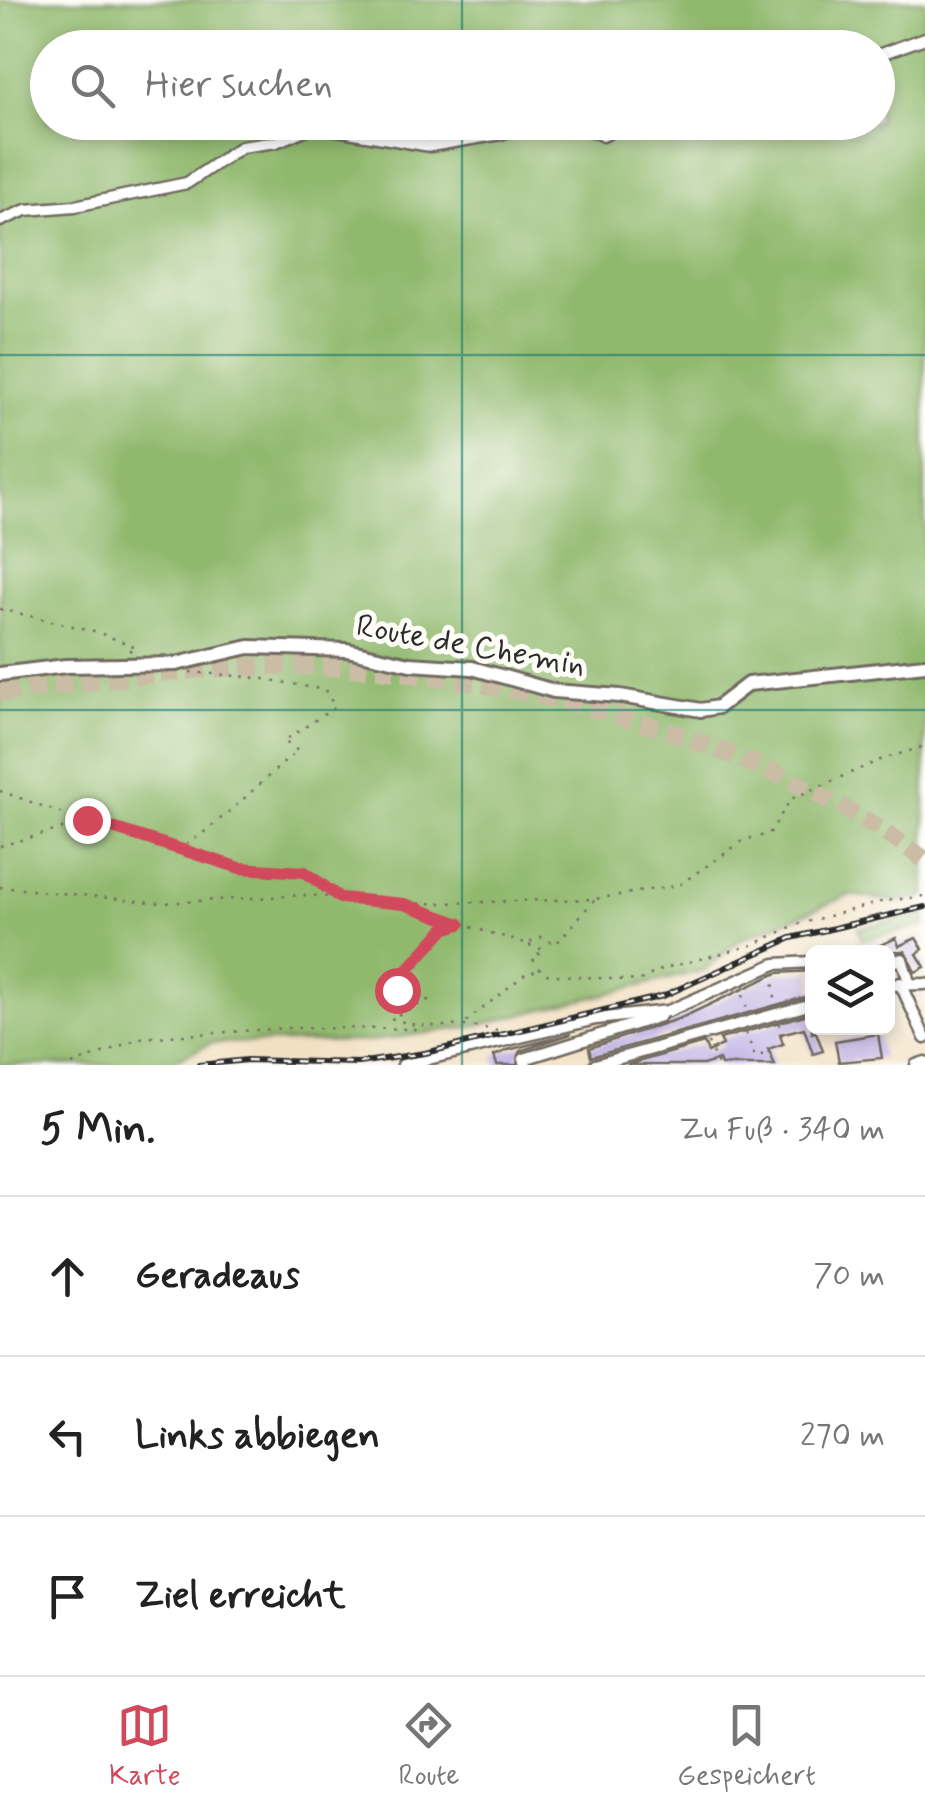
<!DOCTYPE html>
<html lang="de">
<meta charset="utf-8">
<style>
body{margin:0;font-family:Mynerve,sans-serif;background:#f2f2f2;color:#222}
.controls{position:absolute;right:30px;bottom:30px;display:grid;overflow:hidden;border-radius:15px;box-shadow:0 5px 15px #0003}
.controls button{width:90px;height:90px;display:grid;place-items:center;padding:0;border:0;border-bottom:2px solid #e0e0e0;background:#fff;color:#222;font:50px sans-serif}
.stop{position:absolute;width:30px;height:30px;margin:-22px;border:8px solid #d1495b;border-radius:50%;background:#fff}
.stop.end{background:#d1495b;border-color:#fff;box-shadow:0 2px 10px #0008}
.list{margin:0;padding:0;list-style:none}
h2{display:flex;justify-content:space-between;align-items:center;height:130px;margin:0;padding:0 40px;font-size:42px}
h2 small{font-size:32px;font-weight:400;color:#767676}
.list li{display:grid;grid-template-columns:65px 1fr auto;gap:30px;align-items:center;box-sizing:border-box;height:160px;padding:0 40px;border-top:2px solid #e0e0e0}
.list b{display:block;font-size:38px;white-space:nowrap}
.list em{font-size:32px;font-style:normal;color:#767676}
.icon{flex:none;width:55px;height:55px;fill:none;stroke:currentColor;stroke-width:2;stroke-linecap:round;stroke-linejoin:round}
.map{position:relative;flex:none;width:925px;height:1065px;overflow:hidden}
.search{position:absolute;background:#fff;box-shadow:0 5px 15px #0003;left:30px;right:30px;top:30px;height:110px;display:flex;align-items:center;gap:25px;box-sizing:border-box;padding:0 35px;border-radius:55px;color:#767676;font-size:38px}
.sheet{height:610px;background:#fff}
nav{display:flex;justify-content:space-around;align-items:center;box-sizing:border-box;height:140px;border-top:2px solid #e0e0e0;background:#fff;font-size:28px;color:#767676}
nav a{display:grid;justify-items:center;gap:5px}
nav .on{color:#d1495b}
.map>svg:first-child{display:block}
.forest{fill:#91b96e;stroke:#5e724c;stroke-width:2.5;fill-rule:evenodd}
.building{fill:#baaae4}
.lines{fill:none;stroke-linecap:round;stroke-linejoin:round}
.trunk-tunnel{stroke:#cabca5;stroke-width:18;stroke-dasharray:18 9;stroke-linecap:butt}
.minor-casing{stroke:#716a60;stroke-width:15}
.tertiary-casing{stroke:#716a60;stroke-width:18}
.path{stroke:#716a60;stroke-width:2.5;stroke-dasharray:2.5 8;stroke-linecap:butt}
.minor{stroke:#fff;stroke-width:10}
.tertiary{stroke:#fff;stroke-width:12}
.rail-casing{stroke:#2b2b2b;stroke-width:6}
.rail{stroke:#fdfcf7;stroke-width:2.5;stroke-dasharray:8;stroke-linecap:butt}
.route{stroke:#d1495b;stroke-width:12}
.grid{fill:none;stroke:#0f766e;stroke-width:2.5;stroke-opacity:0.55}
.labels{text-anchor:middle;stroke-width:10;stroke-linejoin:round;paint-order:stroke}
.street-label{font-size:32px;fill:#2b2b2b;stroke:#fdfcf7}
</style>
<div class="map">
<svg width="925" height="1065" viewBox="0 0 925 1065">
<rect width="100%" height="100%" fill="#fdfcf7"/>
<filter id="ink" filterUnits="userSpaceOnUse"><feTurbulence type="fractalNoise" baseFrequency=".01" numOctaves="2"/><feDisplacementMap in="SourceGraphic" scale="20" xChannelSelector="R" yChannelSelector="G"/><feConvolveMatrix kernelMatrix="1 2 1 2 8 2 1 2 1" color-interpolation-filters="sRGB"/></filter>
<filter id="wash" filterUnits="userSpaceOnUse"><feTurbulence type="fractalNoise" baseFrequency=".0048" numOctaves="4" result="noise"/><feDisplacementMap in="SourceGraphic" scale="40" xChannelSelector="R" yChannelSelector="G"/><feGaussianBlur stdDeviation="2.25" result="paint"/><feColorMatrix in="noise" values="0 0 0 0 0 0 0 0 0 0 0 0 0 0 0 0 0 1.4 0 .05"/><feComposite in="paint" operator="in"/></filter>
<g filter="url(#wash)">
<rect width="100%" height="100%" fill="#f2e0c3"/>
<g class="forest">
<path d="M0,0H925V896L898,902L850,895L741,939L705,970L470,1027L371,1041L211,1043L173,1061L146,1065H0ZM48,48H878V122H48Z"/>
<polygon points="925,914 925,926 861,940 858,928"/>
</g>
<g id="blocks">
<g class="building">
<polygon points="896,938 899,946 916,938 923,949 917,954 925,967 915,972 905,951 865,952"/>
<polygon points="812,971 812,995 591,1057 589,1048 681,1018 777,973"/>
<polygon points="812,1013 812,1033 816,1032 823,1051 813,1054 804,1028 780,1034 783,1044 768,1049 775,1065 721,1065 719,1060 703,1065 627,1065 704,1043 708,1052 723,1045 720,1039"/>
<polygon points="571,1034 520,1051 517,1065 497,1065 494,1056 508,1050"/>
<polygon points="878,1034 882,1058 839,1062 835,1041"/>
</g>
</g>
</g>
<g filter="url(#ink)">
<use href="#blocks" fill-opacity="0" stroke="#716a60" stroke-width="2.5"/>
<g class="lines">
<path class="trunk-tunnel" d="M0,693C100,681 201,664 302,666C505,670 761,738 925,860"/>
<defs>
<g id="minor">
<polyline points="878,55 925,38"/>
<polyline points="574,122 603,136 628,122"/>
<polyline points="0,221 26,210 75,206 187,183 241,147 276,142 314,126 430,146 501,134 532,122"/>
<polyline points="888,963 902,959 909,982"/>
<polyline points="900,983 925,1038"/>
<polyline points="888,985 925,984"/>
<polyline points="403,1065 596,1019 668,1011 775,964 812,962"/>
<polyline points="526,1065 524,1059 660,1016"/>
<polyline points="595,1065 812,1004"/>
<polyline points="916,1065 925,1062"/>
</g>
<polyline id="tertiary" points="0,674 66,666 176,664 249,647 347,650 410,664 472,668 554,691 620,696 701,710 718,707 748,684 925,665"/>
</defs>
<use href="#minor" class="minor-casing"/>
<use href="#tertiary" class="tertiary-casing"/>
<g class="path">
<polyline points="0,609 94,631 136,647 125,653"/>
<path d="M190,672L259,678L325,690L335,707L284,741L298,751C258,783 224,821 181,848L240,868L305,872L338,896"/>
<polyline points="0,791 87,822"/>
<polyline points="0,846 87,822 179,847"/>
<polyline points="0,887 161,903 308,895 404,904 595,899 679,885 744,840 769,834 791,799 880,760 925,746"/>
<polyline points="594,900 556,944 540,937 526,944 544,950 532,958 544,974 638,981 665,968 753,945 795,925 885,901 925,896"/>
<path d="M411,906L459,923L444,929L402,976L410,984L397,990L407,998L428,1000L391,1018C433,1034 454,1019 497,1031"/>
<polyline points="461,924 525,943"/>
<polyline points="772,974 776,1005"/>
<polyline points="743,995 748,1013"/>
<polyline points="466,1022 525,974 540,969"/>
<polyline points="779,1023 784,1045"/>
<polyline points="746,1033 755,1057 771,1052"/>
<polyline points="708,1043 718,1065"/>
<polyline points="72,1065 140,1038 287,1028 420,1029"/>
</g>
<use href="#minor" class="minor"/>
<use href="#tertiary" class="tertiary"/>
<defs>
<polyline id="rail" points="199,1065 247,1060 358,1063 425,1053 663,996 791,938 925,907"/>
</defs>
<use href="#rail" class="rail-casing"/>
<use href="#rail" class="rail"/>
</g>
</g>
<g class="lines" filter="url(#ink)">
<polyline class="route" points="87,820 240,868 305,872 340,898 404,904 460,924 444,929 402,976 410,984 397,990"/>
</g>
<path class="grid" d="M462,0V48M462,122V1065M0,355H925M0,710H925"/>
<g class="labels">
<g class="street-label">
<text transform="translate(471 644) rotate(10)" y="11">Route de Chemin</text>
</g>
</g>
</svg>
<div class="controls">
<button><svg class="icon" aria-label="layers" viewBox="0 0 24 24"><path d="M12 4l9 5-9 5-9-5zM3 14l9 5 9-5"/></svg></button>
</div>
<div class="stop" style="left:397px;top:990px"></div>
<div class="stop end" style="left:87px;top:820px"></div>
<div class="search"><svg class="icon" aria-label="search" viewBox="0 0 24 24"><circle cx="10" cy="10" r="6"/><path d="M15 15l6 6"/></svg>Hier suchen</div>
</div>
<section class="sheet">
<h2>5 Min.<small>Zu Fuß · 340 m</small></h2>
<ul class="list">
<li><svg class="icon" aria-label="ahead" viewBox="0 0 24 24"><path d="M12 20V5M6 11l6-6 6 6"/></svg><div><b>Geradeaus</b></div><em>70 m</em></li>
<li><svg class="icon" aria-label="left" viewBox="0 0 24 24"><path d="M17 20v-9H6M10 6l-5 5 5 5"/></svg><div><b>Links abbiegen</b></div><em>270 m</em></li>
<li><svg class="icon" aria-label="arrive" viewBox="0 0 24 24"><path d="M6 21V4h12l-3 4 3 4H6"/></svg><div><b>Ziel erreicht</b></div></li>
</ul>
</section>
<nav>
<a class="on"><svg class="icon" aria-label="map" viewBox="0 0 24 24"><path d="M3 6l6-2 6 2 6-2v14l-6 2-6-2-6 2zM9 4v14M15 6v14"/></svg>Karte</a>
<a><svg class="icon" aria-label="directions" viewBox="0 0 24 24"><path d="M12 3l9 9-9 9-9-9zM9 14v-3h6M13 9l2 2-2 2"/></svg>Route</a>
<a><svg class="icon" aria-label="saved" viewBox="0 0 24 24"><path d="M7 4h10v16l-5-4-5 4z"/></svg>Gespeichert</a>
</nav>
